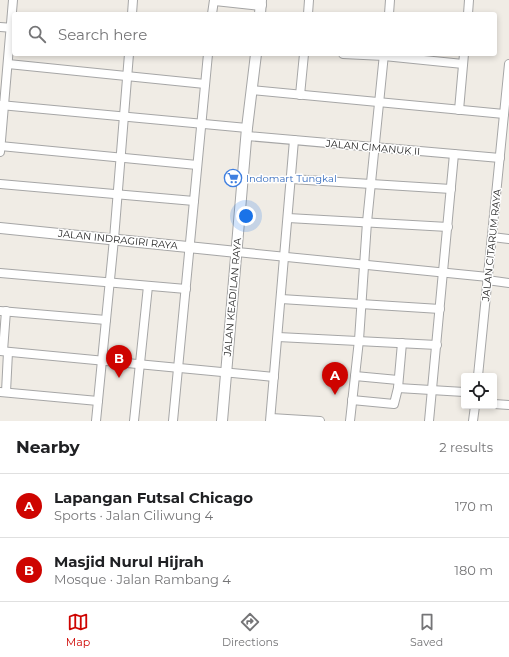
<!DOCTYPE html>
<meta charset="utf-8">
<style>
body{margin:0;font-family:Montserrat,sans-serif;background:#f6f6f6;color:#202124}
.controls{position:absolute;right:12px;bottom:12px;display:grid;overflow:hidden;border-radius:4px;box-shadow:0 2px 6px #0003}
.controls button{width:36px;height:36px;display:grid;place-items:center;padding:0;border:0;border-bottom:1px solid #e0e0e0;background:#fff;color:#202124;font:20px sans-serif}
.you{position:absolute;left:246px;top:216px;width:14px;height:14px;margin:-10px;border:3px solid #fff;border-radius:50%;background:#1a73e8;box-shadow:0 0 0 6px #1a73e833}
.badge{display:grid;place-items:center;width:26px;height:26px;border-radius:50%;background:#ce0400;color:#fff;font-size:13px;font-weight:700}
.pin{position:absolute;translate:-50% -33px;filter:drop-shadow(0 1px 2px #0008)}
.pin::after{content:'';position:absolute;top:21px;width:14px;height:12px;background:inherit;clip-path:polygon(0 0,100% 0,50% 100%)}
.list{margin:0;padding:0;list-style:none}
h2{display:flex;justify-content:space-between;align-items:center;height:52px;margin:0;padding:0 16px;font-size:17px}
h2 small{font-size:13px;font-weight:400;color:#757577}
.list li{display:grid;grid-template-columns:26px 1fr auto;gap:12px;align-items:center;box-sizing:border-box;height:64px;padding:0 16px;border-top:1px solid #e0e0e0}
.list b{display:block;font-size:15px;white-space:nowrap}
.list p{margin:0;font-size:13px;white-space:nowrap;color:#757577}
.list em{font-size:13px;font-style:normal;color:#757577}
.icon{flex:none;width:22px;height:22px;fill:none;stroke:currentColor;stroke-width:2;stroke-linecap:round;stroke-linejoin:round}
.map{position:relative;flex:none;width:509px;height:421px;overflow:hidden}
.search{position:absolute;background:#fff;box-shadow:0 2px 6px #0003;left:12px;right:12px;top:12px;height:44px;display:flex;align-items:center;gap:10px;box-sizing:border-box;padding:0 14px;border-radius:4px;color:#757577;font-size:15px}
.sheet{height:180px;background:#fff}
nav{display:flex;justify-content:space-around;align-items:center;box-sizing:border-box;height:56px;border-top:1px solid #e0e0e0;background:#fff;font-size:11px;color:#757577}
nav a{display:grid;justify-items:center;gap:2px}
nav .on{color:#ce0400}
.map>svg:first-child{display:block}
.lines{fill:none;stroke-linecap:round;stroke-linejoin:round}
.minor-casing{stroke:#a6a6a6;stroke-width:10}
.tertiary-casing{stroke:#a6a6a6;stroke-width:12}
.minor{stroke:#fff;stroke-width:8}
.tertiary{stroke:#fff;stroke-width:10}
.labels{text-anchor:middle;stroke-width:3;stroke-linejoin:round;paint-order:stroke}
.street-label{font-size:10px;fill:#1f1f1f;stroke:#fff}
.shop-label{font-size:10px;fill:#366cbe;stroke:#fff;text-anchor:start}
</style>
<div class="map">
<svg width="509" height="421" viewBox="0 0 509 421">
<rect width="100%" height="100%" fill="#f0ece5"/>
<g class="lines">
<defs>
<g id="minor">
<polyline points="132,14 133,0"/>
<polyline points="212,14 214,0"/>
<polyline points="308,14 309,0"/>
<polyline points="389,14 390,0"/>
<polyline points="468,14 469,0"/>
<polyline points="0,27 14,28"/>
<polyline points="343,54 384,56 463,64"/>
<polyline points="8,64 205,84"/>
<polyline points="252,90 504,114"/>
<polyline points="300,95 304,54"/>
<polyline points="0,105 247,128"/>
<polyline points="459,110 464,54"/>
<polyline points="247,136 500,158"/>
<polyline points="0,146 197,165"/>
<polyline points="0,152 13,0"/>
<polyline points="291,179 451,189"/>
<polyline points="0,184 194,201"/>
<polyline points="288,218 448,227"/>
<polyline points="492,237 509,239"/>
<polyline points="237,252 488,277"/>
<polyline points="0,273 186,289"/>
<polyline points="487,280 509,283"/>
<polyline points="281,299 440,309"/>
<polyline points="0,311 106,320"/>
<polyline points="278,337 437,345"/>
<polyline points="0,351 274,377"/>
<polyline points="3,351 6,311"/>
<polyline points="355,376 398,380"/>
<polyline points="478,376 509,64"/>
<polyline points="398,388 464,392"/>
<polyline points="0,392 98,401"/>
<polyline points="6,392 8,352"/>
<polyline points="352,400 394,404 398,388 402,343"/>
<polyline points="494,404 509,405"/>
<polyline points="271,418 320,421"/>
<polyline points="96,421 114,239 129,54"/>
<polyline points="134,421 148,286"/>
<polyline points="173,421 208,54"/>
<polyline points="270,421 294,140"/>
<polyline points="350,421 359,340 367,222 384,54"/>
<polyline points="429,421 454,154"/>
<polyline points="473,421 475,406"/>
</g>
<g id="tertiary">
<polyline points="215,0 261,5"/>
<polyline points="260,14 261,0"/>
<polyline points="0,228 237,252"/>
<polyline points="222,421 247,128 256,54"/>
</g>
</defs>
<use href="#minor" class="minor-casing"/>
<use href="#tertiary" class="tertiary-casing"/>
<use href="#minor" class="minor"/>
<use href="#tertiary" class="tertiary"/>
</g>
<defs>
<symbol id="supermarket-ring" viewBox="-11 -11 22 22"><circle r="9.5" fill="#fff" stroke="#3f7fe0" stroke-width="1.5"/><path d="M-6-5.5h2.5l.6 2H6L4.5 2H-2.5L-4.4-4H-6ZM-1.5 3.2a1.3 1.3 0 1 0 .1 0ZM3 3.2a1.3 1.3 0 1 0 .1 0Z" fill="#3f7fe0"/></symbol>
</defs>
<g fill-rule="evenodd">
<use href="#supermarket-ring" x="223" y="168" width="20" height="20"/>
</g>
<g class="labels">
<g class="street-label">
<text transform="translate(373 147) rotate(5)" y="4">JALAN CIMANUK II</text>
<text transform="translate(118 239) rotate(6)" y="4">JALAN INDRAGIRI RAYA</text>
<text transform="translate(491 245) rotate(-84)" y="4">JALAN CITARUM RAYA</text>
<text transform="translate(232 297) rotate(-85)" y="4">JALAN KEADILAN RAYA</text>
</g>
<g class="shop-label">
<text x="246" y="182">Indomart Tungkal</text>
</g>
</g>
</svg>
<div class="controls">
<button><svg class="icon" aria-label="locate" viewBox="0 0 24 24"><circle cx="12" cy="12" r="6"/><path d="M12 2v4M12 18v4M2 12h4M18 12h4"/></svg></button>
</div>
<div class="you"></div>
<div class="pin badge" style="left:335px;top:395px">A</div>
<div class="pin badge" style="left:119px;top:378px">B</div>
<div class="search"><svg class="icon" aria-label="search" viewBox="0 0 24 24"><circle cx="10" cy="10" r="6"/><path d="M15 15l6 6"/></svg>Search here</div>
</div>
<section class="sheet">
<h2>Nearby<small>2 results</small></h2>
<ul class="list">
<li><span class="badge">A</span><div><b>Lapangan Futsal Chicago</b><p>Sports · Jalan Ciliwung 4</p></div><em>170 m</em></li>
<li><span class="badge">B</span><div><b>Masjid Nurul Hijrah</b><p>Mosque · Jalan Rambang 4</p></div><em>180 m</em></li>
</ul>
</section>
<nav>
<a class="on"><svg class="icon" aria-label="map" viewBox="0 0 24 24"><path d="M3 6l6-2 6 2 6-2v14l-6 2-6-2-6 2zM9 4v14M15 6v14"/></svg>Map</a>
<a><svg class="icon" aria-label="directions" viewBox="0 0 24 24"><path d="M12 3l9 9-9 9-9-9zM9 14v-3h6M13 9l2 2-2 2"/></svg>Directions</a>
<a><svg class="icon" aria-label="saved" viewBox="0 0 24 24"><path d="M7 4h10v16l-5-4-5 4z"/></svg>Saved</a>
</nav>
